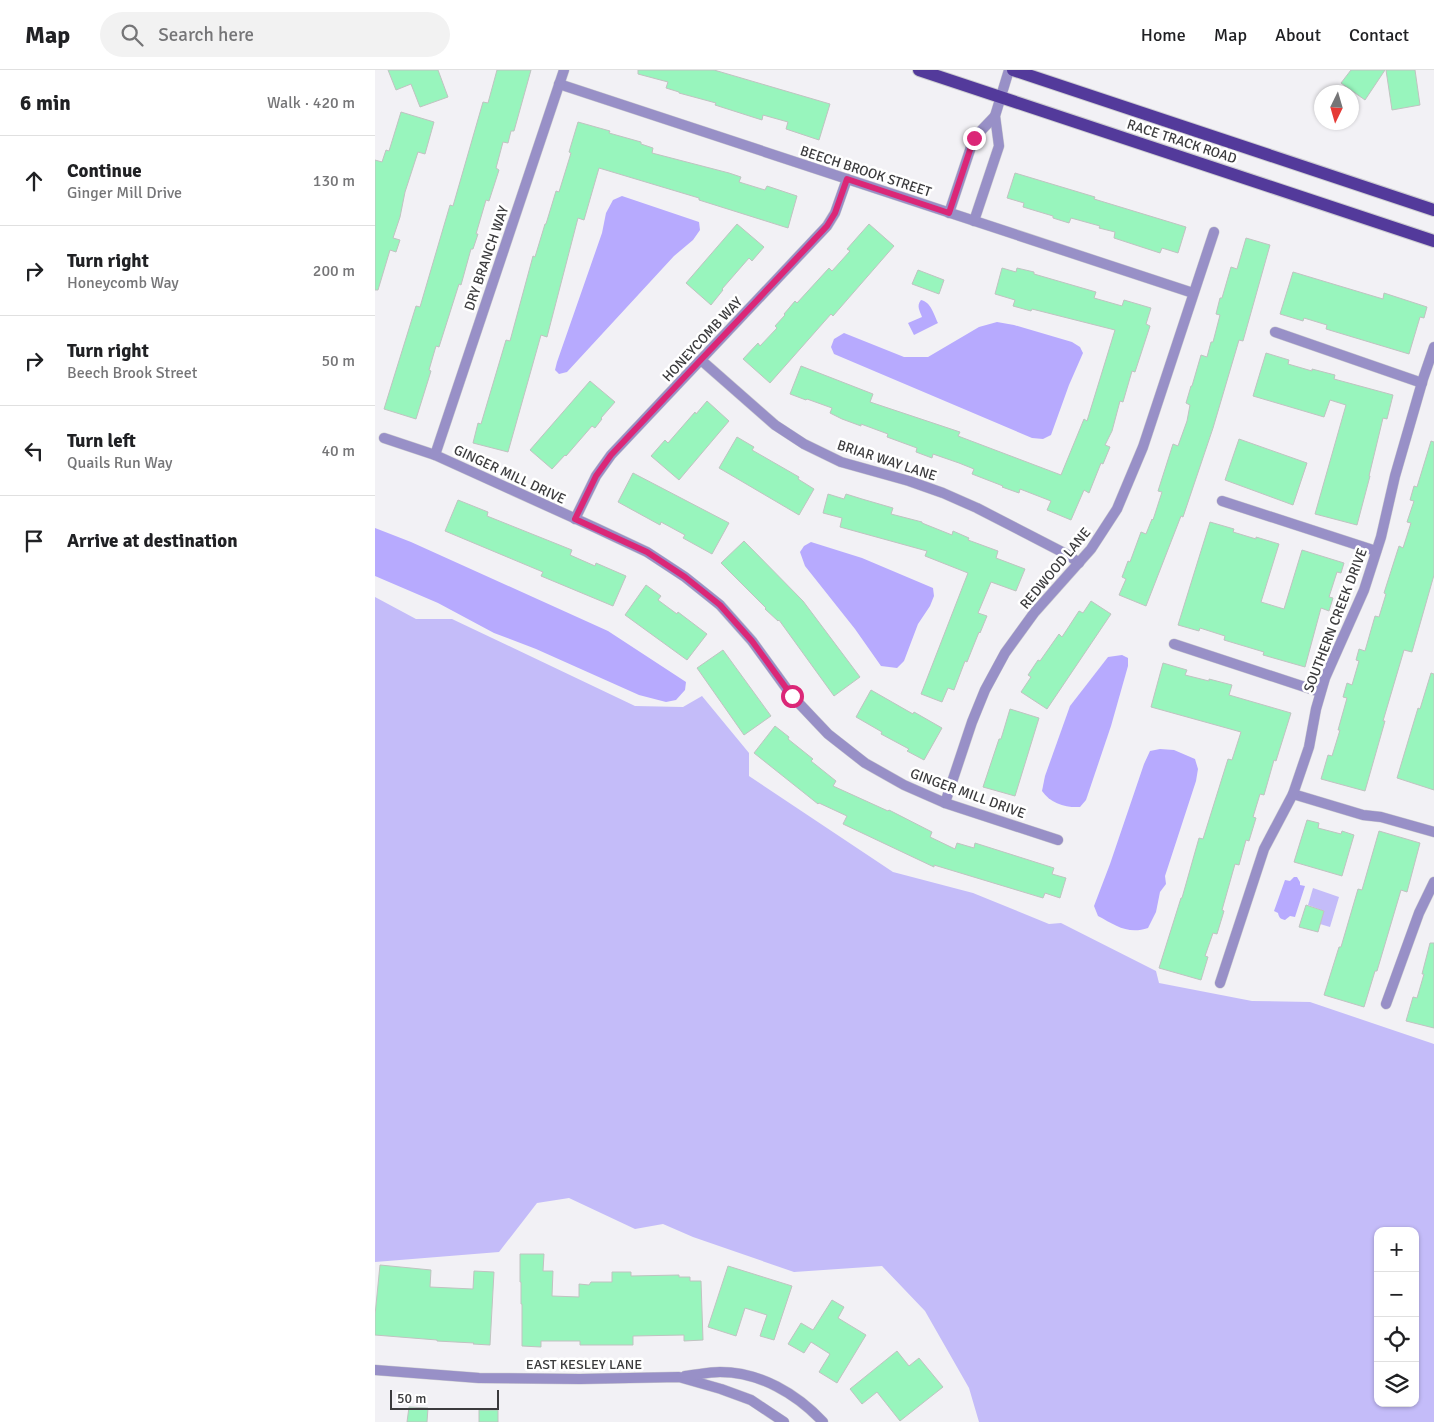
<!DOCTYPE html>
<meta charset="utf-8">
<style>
body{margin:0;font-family:Signika,sans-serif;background:#f2f2f2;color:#202124}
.controls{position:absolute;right:15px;bottom:15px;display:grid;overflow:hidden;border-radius:10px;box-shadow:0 1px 4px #0004}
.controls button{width:45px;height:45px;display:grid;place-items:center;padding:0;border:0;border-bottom:1px solid #e0e0e0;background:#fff;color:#202124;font:25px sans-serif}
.compass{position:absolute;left:939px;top:15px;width:45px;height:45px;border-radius:50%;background:#fff;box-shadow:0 1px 4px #0004;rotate:185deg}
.scale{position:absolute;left:15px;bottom:12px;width:109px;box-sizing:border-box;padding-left:5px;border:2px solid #3b3b3d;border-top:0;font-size:14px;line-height:18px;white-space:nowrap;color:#3b3b3d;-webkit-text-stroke:4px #fff;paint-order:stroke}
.stop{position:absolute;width:15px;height:15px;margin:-11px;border:4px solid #db2777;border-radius:50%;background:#fff}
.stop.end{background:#db2777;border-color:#fff;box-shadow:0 1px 5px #0008}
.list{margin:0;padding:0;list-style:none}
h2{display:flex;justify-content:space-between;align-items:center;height:65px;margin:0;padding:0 20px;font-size:21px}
h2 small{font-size:16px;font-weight:400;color:#757577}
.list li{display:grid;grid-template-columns:32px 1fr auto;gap:15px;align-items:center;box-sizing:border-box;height:90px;padding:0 20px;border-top:1px solid #e0e0e0}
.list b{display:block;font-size:19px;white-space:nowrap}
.list p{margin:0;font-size:16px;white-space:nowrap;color:#757577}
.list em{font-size:16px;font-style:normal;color:#757577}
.icon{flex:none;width:28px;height:28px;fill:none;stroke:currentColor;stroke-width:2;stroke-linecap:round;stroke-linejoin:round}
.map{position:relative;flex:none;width:1059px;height:1352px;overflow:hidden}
header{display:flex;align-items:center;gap:30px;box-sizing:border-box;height:70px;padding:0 25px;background:#fff;border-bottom:1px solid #e0e0e0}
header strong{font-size:24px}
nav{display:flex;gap:28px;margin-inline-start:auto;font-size:18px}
.search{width:350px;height:45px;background:#f2f2f2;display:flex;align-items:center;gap:12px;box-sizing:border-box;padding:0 18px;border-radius:28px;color:#757577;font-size:19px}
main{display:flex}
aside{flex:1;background:#fff}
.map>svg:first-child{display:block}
.green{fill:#c4bcf9;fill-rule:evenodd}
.water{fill:#b7aafe}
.building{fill:#98f5bd;stroke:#c0c3c1}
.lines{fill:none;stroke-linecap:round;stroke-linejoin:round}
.street-casing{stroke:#cdcdd0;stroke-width:11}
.primary-casing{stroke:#cdcdd0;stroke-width:14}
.street{stroke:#9890c7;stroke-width:10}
.primary{stroke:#533a9b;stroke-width:12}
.route{stroke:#db2777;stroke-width:6}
.labels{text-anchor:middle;stroke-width:5;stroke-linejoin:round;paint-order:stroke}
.street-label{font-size:14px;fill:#3b3b3d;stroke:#fff}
</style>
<header>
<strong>Map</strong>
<div class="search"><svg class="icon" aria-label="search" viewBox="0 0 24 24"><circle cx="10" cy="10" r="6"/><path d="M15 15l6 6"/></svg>Search here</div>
<nav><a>Home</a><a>Map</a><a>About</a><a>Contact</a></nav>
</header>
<main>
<aside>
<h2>6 min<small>Walk · 420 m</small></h2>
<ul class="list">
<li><svg class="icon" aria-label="ahead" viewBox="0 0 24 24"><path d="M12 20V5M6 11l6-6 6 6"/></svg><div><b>Continue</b><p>Ginger Mill Drive</p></div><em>130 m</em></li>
<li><svg class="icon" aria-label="right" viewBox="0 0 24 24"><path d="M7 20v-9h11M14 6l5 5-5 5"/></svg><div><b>Turn right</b><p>Honeycomb Way</p></div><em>200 m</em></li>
<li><svg class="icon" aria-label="right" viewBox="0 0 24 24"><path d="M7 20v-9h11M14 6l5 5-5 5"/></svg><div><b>Turn right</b><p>Beech Brook Street</p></div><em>50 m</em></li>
<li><svg class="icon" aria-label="left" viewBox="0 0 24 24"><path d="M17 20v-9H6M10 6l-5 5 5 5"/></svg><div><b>Turn left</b><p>Quails Run Way</p></div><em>40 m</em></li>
<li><svg class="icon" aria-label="arrive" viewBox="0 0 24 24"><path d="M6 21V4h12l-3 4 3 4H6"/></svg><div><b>Arrive at destination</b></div></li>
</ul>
</aside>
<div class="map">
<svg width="1059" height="1352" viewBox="0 0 1059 1352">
<rect width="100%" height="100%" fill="#f2f1f5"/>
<g class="green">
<path d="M0,527L41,549H77L260,636L308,637L327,626L374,683V706L518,802L598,823L674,854L686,853L781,901L784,913L877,931L935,932L1059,974V1352H604L594,1318L550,1241L507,1196L419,1202L318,1167L288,1154L260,1159L194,1128L162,1133L124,1182L0,1192ZM1003,1161H1040V1333H1003Z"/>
<polygon points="938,818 964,827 955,857 945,854 949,841 933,835"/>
</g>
<g class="water">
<polygon points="247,126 324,152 325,160 318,170 299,186 192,302 184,304 180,300 182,292 227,163 231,143 238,130"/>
<path d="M546,230C556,232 559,245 563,253L539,265L533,253L547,247C545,241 541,236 546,230Z"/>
<polygon points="622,252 639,255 697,272 705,277 708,283 694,315 676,365 668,369 657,368 459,284 456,277 459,269 469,263 529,287 553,287 604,257"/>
<polygon points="0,458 36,472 233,561 311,612 310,620 301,630 291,632 264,625 161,579 119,563 63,533 0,506"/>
<polygon points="436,472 487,488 558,518 559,526 555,536 543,554 529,591 522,598 506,596 480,559 430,496 425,482 429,476"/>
<path d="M747,585L753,588V596L736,656L711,730L705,737C691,738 675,733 667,721L670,706L695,636L733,587Z"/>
<path d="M785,679L799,680L820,689L823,699L821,711L790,806L791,814L785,822L781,842L773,858C753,865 740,855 723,846L719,836L735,794L769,694L775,681Z"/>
<path d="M919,807H922L925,812V815L930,816L920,847L915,846L910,850C905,849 904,847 903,843L899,841L910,810L915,811Z"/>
</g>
<g class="building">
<polygon points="13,0 63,0 73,27 45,37 36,14 21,20"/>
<polygon points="122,0 156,0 139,61 136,61 133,73 128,72 121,98 124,100 114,131 111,130 101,164 103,164 98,179 96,179 86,215 84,214 64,277 61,276 54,300 56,301 41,349 9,339 41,236 45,237 75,135 78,136 108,32 113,33"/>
<polygon points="263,0 339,0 455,34 444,70 411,59 413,52 388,45 387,50 340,35 341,33 304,23 304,22 291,18 293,12 263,4"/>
<polygon points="976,0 1010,0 990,30 966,13"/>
<polygon points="1011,0 1040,0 1045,35 1017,40"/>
<polygon points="26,42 59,52 50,84 43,82 30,122 25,147 18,168 25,170 21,182 15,180 3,220 0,220 0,90 7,92 11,80 14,81"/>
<polygon points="203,52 235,61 234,63 266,72 266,74 278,78 277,83 354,103 366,107 364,112 390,120 392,116 422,126 413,158 324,130 324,128 224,98 209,150 203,148 172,267 166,265 133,382 98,373 103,353 106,354 131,270 135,271 158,186 160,187 170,154 171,154 181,121 184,122 196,83 194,82"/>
<polygon points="640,103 720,127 719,129 811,157 803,183 787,178 785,183 739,168 740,162 724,158 725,156 696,148 694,153 678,148 678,146 648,137 649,133 632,128"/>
<polygon points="362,154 389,177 377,191 374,188 347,219 348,220 336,235 311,213"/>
<polygon points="494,154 519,176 458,246 456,244 395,313 368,289 383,273 385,276 402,258 400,256 410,245 409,244 420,231 422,233 454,198 457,201 475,181 472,179"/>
<polygon points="871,168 895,175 868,271 864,270 838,358 808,447 806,446 771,536 744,525 751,509 747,507 753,491 755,492 766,462 771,464 777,449 778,450 787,422 783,421 798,374 803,376 812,351 815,335 811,333 816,316 817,316 826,285 832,287 836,272 838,272 845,245 841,244 845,228 847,228 856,197 862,199"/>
<polygon points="627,198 641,202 642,198 659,202 659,204 721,222 719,228 747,236 749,230 776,238 771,254 775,256 760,302 757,301 748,332 745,331 737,361 730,375 735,377 728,394 726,393 714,423 709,420 696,450 672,440 676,431 645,419 644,423 627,417 628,416 597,404 599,399 584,393 558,384 557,388 541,382 542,378 512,367 513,364 486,354 486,356 467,349 455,343 457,338 432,329 431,330 415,324 426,296 498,324 495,332 585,362 583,366 686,405 709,349 712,351 740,260 657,239 656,241 638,236 640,230 620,224"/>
<polygon points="543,200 569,210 564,224 537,214"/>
<polygon points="918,202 1008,229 1009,223 1052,237 1049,248 1045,247 1034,284 951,259 952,255 929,248 928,251 905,244"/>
<polygon points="891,283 914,290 913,294 937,301 937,299 960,305 959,309 1018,325 1012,349 1008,348 994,406 995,406 982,455 940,444 971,335 955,330 949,347 878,326"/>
<polygon points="215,311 240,332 226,348 227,349 220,358 217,356 191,386 190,385 177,399 155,380"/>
<polygon points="332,331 354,351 304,410 276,386 290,370 293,373 320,342 321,344"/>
<polygon points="362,367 379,377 377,380 424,407 423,409 439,419 424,445 344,398"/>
<polygon points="864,369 932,393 918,435 850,410"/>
<polygon points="1056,371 1059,372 1059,505 1037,582 1029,580 1008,651 1010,651 990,721 946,709 953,685 957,686 965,660 963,660 972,628 968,627 972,613 977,615 984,591 981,590 984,579 990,581 1000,546 1004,547 1011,524 1009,523 1024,476 1028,478 1036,453 1032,452 1039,431 1035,430 1039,416 1042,417"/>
<polygon points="258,403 354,453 337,484 308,468 310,465 286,452 285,455 243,432"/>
<polygon points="453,424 469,429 471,424 487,429 518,438 516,444 547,452 547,453 577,465 578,461 594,468 593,470 623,481 621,488 650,499 641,521 616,512 603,543 612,546 605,563 604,562 592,592 590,591 579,620 573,618 567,632 546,624 593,503 550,486 552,481 465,457 467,448 448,443"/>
<polygon points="83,430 113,442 112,446 197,480 195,485 220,496 221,493 251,506 238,536 166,506 168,502 70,461"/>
<polygon points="835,452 859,459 858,462 881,469 881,467 904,474 886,532 909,539 927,480 969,493 966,503 962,502 954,527 958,528 954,541 946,538 930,597 888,585 889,582 849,570 850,566 825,558 824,561 803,555"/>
<polygon points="369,471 428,531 485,607 459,626 404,550 403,551 390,539 391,538 346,493"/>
<polygon points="271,515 286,526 283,530 302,544 303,542 332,564 312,590 250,545"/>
<polygon points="716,531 736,544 672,639 646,622 656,607 653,605 663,590 665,591 684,564 687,567 704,541 708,543"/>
<polygon points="348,580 396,646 369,665 322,598"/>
<polygon points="788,593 812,600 810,605 834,611 834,609 857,615 854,625 916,643 901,691 899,690 889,725 885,724 878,747 881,748 874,771 871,770 864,795 860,794 847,840 849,841 842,864 838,863 830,886 833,887 826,910 784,898 806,828 807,828 824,768 828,769 853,689 857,690 866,662 776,637"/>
<polygon points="1056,603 1059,604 1059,720 1022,708 1043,638 1045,639"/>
<polygon points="496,620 538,644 539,642 567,658 549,690 532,681 534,679 506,664 507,662 481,647"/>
<polygon points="635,639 664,648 640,726 608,717 624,669 626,669"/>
<polygon points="400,656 414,667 413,669 438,689 436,691 461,711 458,716 513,741 514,740 557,762 555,767 580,779 582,773 599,778 600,773 679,798 677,804 691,808 685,828 670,823 668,828 559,795 559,797 468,754 472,746 444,733 443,734 379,683"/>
<polygon points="932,750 944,753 943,758 966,764 967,761 979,765 967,806 919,792"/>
<polygon points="1004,761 1045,773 1032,822 1026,820 1002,901 1000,901 989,937 949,925 964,877 966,877 983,819 987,820"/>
<polygon points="931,835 949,841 943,862 924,857"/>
<polygon points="1055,873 1059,873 1059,958 1031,951 1038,927 1042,928 1049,904 1047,904"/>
<polygon points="145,1184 169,1184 168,1201 178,1201 177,1226 204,1227 204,1214 214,1215 216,1212 237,1212 237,1202 256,1202 256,1206 304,1205 304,1207 315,1207 315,1211 326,1211 328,1270 309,1271 309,1265 258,1266 258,1275 205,1275 205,1271 166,1271 166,1277 147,1276 147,1234 146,1234 146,1212 145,1212"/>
<polygon points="5,1195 56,1200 55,1217 98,1219 99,1201 119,1202 115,1275 98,1274 99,1273 62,1271 62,1270 0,1265 0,1245"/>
<polygon points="353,1196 417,1216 399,1270 385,1266 392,1245 370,1238 361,1266 333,1257"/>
<polygon points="457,1230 469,1237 463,1248 491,1265 462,1313 444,1302 455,1284 436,1272 429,1283 413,1274 426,1253 438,1260"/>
<polygon points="522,1281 534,1296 544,1288 568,1317 525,1351 502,1322 487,1334 475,1319"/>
<polygon points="34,1337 53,1338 52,1352 32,1352"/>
<rect x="104" y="1340" width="19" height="12"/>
</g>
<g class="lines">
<defs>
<g id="street">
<polyline points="184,14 818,223"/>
<polyline points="574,143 599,68 620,46"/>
<polyline points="599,151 624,76 620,46 634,0"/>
<polyline points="900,262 1047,313"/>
<polyline points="326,290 400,355 429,374 466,392 534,411 568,423 602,438 693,485 704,493"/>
<polyline points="9,368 60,385 221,458 272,482 310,507 345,535 377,571 417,626 453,664 490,693 529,715 570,733 683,770"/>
<polyline points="60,385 189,0"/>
<polyline points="847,431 1001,481"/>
<polyline points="200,449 221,406 236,385 452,156 460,143 472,109"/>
<polyline points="799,574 945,622"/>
<polyline points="918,724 988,745 1006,747 1059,762"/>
<polyline points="570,733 597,652 610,620 630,583 659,543 716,479 742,439 768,377 839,162"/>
<polyline points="845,913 889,779 918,724 934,677 941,639 950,608 989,520 1006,467 1020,406 1048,309 1059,277"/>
<polyline points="1011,934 1044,843 1059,812"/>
<polyline points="0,1300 104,1308 205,1309 304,1307 346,1319 376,1330 409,1352"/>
<path d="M310,1306C321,1305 334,1302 345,1302C385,1302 422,1324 448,1352"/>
</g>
<g id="primary">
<polyline points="544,0 1059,171"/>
<polyline points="638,0 1059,140"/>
</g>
</defs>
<use href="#street" class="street-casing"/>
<use href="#primary" class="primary-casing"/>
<use href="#street" class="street"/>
<use href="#primary" class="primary"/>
</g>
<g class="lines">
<polyline class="route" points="417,626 377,571 345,535 310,507 272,482 200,449 221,406 236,385 452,156 460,143 472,109 574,143 599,68"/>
</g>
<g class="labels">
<g class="street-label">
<text transform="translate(807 71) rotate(18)" y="5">RACE TRACK ROAD</text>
<text transform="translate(491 101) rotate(18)" y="5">BEECH BROOK STREET</text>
<text transform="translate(111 188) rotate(-71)" y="5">DRY BRANCH WAY</text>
<text transform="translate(327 269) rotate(-47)" y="5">HONEYCOMB WAY</text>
<text transform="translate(512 390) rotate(18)" y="5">BRIAR WAY LANE</text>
<text transform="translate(135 404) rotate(25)" y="5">GINGER MILL DRIVE</text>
<text transform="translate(680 498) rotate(-50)" y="5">REDWOOD LANE</text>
<text transform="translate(960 550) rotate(-69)" y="5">SOUTHERN CREEK DRIVE</text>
<text transform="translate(593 723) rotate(20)" y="5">GINGER MILL DRIVE</text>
<text x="209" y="1299">EAST KESLEY LANE</text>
</g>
</g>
</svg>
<div class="controls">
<button>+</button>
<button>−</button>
<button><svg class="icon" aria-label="locate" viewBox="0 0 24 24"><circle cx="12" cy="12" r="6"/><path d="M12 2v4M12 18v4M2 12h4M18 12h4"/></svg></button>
<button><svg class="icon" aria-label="layers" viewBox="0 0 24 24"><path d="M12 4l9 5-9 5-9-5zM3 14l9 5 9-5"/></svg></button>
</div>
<svg class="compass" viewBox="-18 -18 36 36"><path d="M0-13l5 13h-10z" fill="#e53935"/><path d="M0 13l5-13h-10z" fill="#757577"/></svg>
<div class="scale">50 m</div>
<div class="stop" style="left:417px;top:626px"></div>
<div class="stop end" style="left:599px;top:68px"></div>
</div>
</main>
